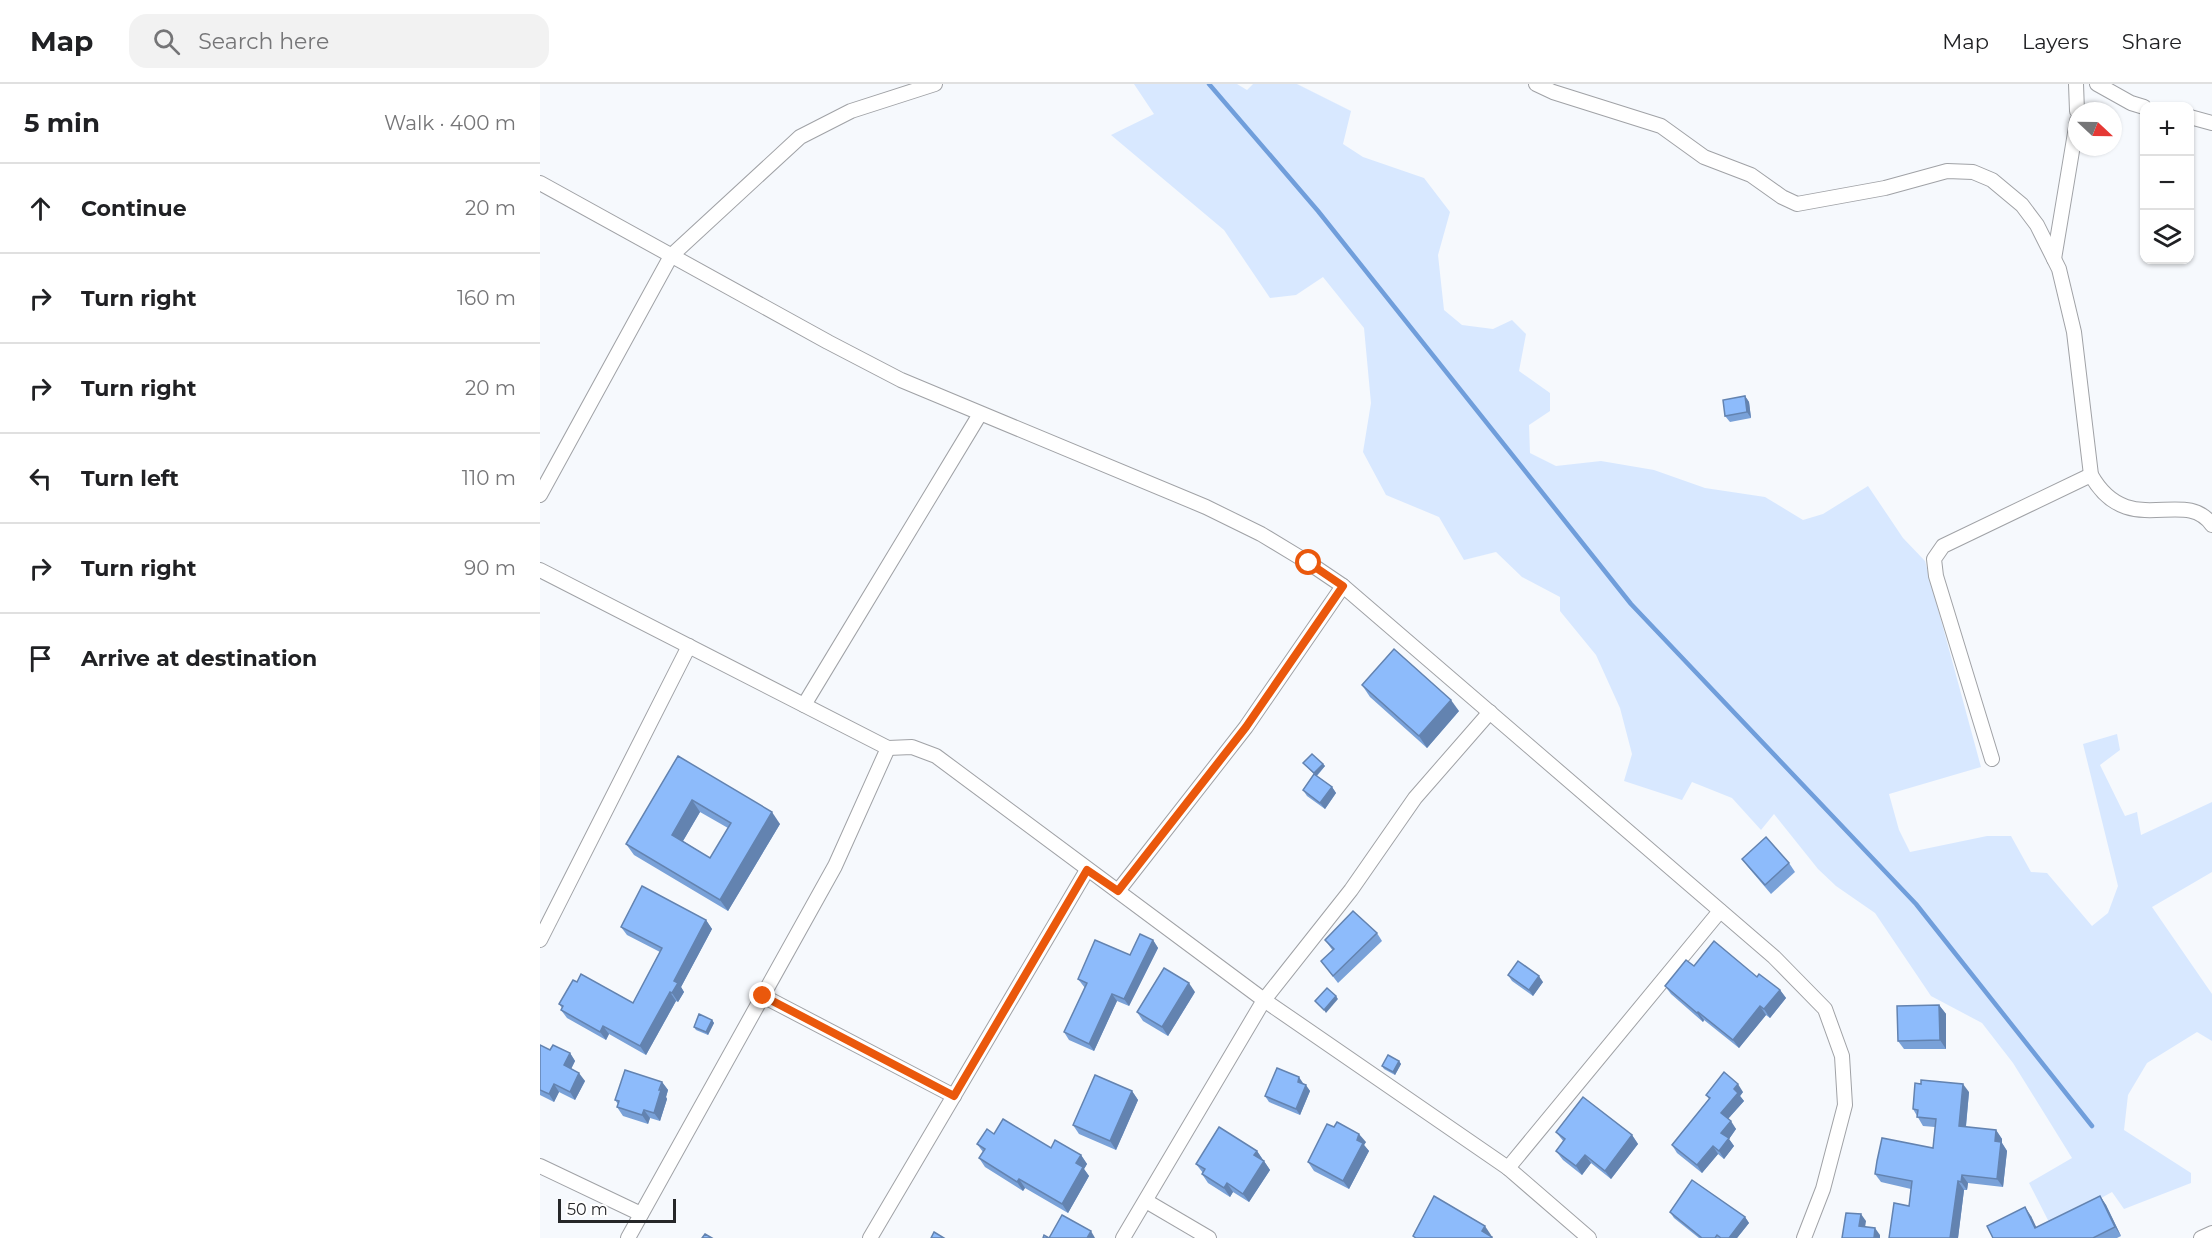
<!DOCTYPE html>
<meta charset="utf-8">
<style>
body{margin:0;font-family:Montserrat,sans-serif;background:#f2f2f2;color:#202124}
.controls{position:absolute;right:18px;top:18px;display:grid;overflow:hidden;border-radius:12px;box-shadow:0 2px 4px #0004}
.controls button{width:54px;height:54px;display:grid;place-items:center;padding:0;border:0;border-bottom:2px solid #e0e0e0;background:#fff;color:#202124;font:30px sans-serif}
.compass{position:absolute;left:1528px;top:18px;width:54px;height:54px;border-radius:50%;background:#fff;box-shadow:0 2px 4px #0004;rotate:112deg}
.scale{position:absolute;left:18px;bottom:15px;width:118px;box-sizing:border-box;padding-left:6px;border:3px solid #262729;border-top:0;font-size:16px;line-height:21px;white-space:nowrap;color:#262729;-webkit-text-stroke:4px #fff;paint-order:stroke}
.stop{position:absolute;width:18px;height:18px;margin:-14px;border:4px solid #ea580c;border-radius:50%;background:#fff}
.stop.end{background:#ea580c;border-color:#fff;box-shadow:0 2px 6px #0008}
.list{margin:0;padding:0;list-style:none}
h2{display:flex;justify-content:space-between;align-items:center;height:78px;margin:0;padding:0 24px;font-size:26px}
h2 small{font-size:20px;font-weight:400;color:#757577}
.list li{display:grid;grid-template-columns:39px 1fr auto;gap:18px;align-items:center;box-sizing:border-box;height:90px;padding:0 24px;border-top:2px solid #e0e0e0}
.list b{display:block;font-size:22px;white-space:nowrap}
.list em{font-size:20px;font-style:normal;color:#757577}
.icon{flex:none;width:33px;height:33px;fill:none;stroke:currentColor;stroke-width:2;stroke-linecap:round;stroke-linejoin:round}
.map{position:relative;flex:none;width:1672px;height:1154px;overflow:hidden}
header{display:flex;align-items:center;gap:36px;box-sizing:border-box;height:84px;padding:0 30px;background:#fff;border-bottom:2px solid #e0e0e0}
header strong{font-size:28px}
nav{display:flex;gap:33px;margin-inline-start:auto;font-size:21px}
.search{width:420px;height:54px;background:#f2f2f2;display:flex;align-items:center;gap:15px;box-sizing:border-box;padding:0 21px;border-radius:18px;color:#757577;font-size:22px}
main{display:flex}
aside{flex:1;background:#fff}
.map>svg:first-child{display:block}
.green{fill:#d8e8ff}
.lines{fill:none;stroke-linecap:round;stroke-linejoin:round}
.stream{stroke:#709edb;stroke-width:4.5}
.street-casing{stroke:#a0a2a6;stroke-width:16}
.street{stroke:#fff;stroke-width:14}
.wall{fill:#79a1d8;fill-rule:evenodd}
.shaded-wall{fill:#6383b0}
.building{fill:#8dbbfb;stroke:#6383b0;stroke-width:1.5;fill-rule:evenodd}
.route{stroke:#ea580c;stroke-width:8}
</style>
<header>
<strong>Map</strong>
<div class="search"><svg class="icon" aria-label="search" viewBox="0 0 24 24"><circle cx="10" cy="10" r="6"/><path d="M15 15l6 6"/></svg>Search here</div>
<nav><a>Map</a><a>Layers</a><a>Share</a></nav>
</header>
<main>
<aside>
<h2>5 min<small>Walk · 400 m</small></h2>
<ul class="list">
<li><svg class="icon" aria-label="ahead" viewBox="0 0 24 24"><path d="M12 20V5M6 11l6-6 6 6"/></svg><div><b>Continue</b></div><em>20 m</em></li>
<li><svg class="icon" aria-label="right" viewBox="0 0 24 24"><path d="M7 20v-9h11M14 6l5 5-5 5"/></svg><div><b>Turn right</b></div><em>160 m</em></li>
<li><svg class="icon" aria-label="right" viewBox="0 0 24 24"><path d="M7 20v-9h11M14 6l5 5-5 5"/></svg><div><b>Turn right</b></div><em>20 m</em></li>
<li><svg class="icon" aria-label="left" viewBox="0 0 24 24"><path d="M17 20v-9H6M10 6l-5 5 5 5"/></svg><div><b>Turn left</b></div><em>110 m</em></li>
<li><svg class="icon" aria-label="right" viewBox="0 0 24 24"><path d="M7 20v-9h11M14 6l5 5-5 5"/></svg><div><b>Turn right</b></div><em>90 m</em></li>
<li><svg class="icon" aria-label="arrive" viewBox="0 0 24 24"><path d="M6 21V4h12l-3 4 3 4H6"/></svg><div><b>Arrive at destination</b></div></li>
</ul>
</aside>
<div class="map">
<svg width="1672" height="1154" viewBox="0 0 1672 1154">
<rect width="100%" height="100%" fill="#f6f9fd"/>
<polygon class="green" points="594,0 697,0 707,6 713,0 757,0 811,27 803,60 823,73 884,94 910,128 898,171 904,226 922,241 953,245 972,236 986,250 979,287 1010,309 1010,327 989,341 990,369 1016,382 1061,377 1114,386 1165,404 1225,413 1263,436 1283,430 1328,402 1363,454 1385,477 1441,683 1349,710 1359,746 1370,768 1447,752 1471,752 1491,788 1507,789 1552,842 1568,829 1578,802 1543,660 1577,650 1580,666 1560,681 1585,732 1597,728 1601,751 1672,718 1672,788 1612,823 1672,910 1672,957 1657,948 1607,979 1588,1011 1584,1046 1651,1089 1651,1099 1584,1125 1572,1108 1511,1142 1489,1099 1532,1074 1473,979 1442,939 1391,912 1335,829 1296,802 1278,785 1234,730 1221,746 1192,714 1152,698 1142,716 1084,697 1092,670 1080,624 1056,571 1020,527 1020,513 982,493 956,468 924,476 899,433 846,411 823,368 831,319 824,244 783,193 756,211 730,214 684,146 571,51 614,30"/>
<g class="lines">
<polyline class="stream" points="669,0 778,127 1091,520 1376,820 1552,1042"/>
<defs>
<g id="street">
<path d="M996,0L1013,8L1121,42L1164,73L1211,91L1242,113L1257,120L1345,104L1407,87L1433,88L1452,96L1482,121L1497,141L1519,185L1534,248L1551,391C1588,457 1645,402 1672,441"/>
<polyline points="1536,0 1537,27"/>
<polyline points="1557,0 1591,19 1604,23"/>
<polyline points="1650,33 1672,39"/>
<polyline points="0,99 288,258 361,296 666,423 721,450 769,479 803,502 1234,873 1285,925 1302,972 1305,1021 1283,1105 1264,1154"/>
<polyline points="1514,175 1537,37"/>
<polyline points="0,411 131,172 260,53 311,27 395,0"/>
<polyline points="0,486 348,664 372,663 396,672 724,916 968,1084 1049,1154"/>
<polyline points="264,621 440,330"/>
<polyline points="1452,675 1396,492 1394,475 1403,462 1551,391"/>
<polyline points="578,807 706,643 803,502"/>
<polyline points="0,856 149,562"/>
<polyline points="223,912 414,1012"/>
<polyline points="0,1082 101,1130"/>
<polyline points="968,1084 1180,827"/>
<polyline points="606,1117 669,1154"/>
<polyline points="88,1154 295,782 348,664"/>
<polyline points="330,1154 547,786"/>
<polyline points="583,1154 724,916 811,806 875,714 950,628"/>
<polyline points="1661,1154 1672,1149"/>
</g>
</defs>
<use href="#street" class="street-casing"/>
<use href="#street" class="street"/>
</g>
<g class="wall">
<polygon points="1205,312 1209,318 1211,334 1190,338 1185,332"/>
<polygon points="822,601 919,627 887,664 830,613"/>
<path d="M138,672L240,740L188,827L94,771L86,760ZM160,728L188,744L170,774L143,757Z"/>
<polygon points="763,679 783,680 785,682 777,692 792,703 796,709 785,725 767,712 763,706 774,690"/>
<polygon points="1202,775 1249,779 1255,788 1231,810 1208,783"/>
<polygon points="166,836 172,845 141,903 144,908 138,918 136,917 106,971 69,950 66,956 27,934 21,926 22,924 19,920 37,898 93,919 120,868 87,851 81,843"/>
<polygon points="837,849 842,857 798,899 781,877 793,867 785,856"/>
<polygon points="613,856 618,864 589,922 577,917 554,967 529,956 524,948 545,904 538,895 590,871"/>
<polygon points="1154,882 1217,893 1240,906 1246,914 1230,934 1226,931 1199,964 1164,936 1163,938 1131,910 1125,902"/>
<polygon points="968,891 1003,898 993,912 972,897"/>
<polygon points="655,908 628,952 603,937 597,928"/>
<polygon points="1399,921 1406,930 1406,965 1364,965 1358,957"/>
<polygon points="172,936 174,939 168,951 156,946 154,943"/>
<polygon points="0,961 10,966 30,969 35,977 31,985 45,997 35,1016 19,1008 14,1018 0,1011"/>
<polygon points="859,977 861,980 855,991 844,985 842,982"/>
<polygon points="122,998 128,1006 126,1013 127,1015 120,1037 110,1034 108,1040 83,1032 77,1023 78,1020 75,1016"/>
<polygon points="763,999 770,1007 760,1031 729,1018 725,1012"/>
<polygon points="592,1007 598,1016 576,1066 539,1050 533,1041"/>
<polygon points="1203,1008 1200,1012 1204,1017 1188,1035 1196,1045 1189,1055 1194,1062 1184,1075 1178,1070 1162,1089 1137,1069 1132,1061 1169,1015 1166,1011"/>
<polygon points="1429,1008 1426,1043 1456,1046 1462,1055 1462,1059 1467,1067 1463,1103 1428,1099 1427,1106 1424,1106 1418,1154 1349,1154 1369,1122 1371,1105 1341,1098 1335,1090 1393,1064 1395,1043 1383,1042 1373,1025"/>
<polygon points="1016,1048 1092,1051 1098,1060 1071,1095 1051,1079 1042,1091 1023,1076 1016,1067 1024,1058"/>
<polygon points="454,1050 541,1071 547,1080 544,1085 549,1092 528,1129 485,1104 483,1107 445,1083 439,1074 443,1068 437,1060"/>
<polygon points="826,1058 824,1061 829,1067 809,1105 774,1087 768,1078"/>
<polygon points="717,1067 730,1086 709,1118 693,1108 690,1113 668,1099 662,1090 663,1089 656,1080"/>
<polygon points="1560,1112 1566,1121 1581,1152 1577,1154 1453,1154 1491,1132 1496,1144"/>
<polygon points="1130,1128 1205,1133 1209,1139 1197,1154 1159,1154 1134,1134"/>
</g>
<g class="shaded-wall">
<polygon points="1205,312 1209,318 1211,334 1207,328"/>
<polygon points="911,616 919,627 887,664 879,652"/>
<polygon points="783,680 785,682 776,692 774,689"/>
<polygon points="792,703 796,709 785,725 780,719"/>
<polygon points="152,716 160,728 140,762 132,751"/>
<polygon points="232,728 240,740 188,827 180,816"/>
<polygon points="166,836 172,845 141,903 144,908 138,918 132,909 134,897"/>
<polygon points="613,856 618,864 589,922 584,915"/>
<polygon points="999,892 1003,898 993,912 989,906"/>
<polygon points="649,899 655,908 628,952 622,943"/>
<polygon points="1240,906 1246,914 1230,934 1224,925"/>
<polygon points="130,908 136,917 106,971 100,962"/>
<polygon points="572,910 577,917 554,967 549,960"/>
<polygon points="796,912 798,915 786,929 784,926"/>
<polygon points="1399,921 1406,930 1406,965 1400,956"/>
<polygon points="1220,922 1226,931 1199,964 1193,956"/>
<polygon points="1158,928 1164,936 1163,938 1157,929"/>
<polygon points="172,936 174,939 168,951 166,948"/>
<polygon points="63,942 69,950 66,956 60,948"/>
<polygon points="30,969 35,977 29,989 24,981"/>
<polygon points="859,977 861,980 855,991 853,988"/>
<polygon points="39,989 45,997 35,1016 30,1008"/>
<polygon points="759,993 763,999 762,1004 758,998"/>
<polygon points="122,998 128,1006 126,1013 127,1015 120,1037 114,1029"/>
<polygon points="14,1000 19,1008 14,1018 9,1010"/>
<polygon points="1198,1000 1203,1008 1200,1012 1204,1017 1186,1037 1181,1029 1194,1005"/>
<polygon points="1423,1000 1429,1008 1425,1051 1419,1042"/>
<polygon points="766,1001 770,1007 760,1031 756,1025"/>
<polygon points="592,1007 598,1016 576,1066 570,1057"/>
<polygon points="104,1026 110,1034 108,1040 102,1031"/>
<polygon points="1191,1037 1196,1045 1189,1055 1194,1062 1184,1075 1179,1067 1181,1049"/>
<polygon points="1456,1046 1462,1055 1462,1059 1467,1067 1463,1103 1457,1095 1455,1057"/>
<polygon points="819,1050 826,1058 824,1061 829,1067 809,1105 803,1097 817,1056"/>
<polygon points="1092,1051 1098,1060 1071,1095 1065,1087"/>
<polygon points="1173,1062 1178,1070 1162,1089 1157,1081"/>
<polygon points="717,1067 723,1076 714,1071"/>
<polygon points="541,1071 547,1080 544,1085 549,1092 528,1129 522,1120 536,1079"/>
<polygon points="1045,1071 1051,1079 1042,1091 1036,1082"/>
<polygon points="724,1077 730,1086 709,1118 703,1110"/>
<polygon points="1422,1091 1428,1099 1427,1106 1421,1098"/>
<polygon points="479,1095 485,1104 483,1107 477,1098"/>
<polygon points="1418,1097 1424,1106 1418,1154 1410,1154"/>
<polygon points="687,1099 693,1108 690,1113 684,1104"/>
<polygon points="1560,1112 1566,1121 1581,1152 1575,1143"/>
<polygon points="1485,1123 1491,1132 1501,1153 1495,1144"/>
<polygon points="1321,1130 1326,1137 1324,1150 1319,1142"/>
<polygon points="1205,1133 1209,1139 1197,1154 1189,1154"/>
<polygon points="945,1142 951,1151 949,1154 942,1147"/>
<polygon points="1335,1144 1340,1151 1340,1154 1334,1154"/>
<polygon points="551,1147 555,1154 547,1154"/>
</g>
<g class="building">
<polygon points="1205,312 1207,328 1185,332 1183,316"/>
<polygon points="854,565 911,616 879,652 822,601"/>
<polygon points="772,670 783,680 774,689 763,679"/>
<path d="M138,672L232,728L180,816L86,760ZM152,716L191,739L170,774L132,751Z"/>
<polygon points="774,690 792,703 780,719 763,706"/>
<polygon points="1226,753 1249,779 1225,801 1202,775"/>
<polygon points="102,802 166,836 134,897 138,899 132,909 130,908 100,962 63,942 60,948 21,926 23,922 19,920 33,896 37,898 41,890 93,919 122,864 81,843"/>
<polygon points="813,827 837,849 793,892 781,877 794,865 785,856"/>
<polygon points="600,850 613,856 584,915 572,910 549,960 524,948 547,899 538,895 555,856 590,871"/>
<polygon points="1174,857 1217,893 1219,890 1240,906 1224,925 1220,922 1193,956 1158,928 1157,929 1125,902 1146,876 1154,882"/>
<polygon points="978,877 999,892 989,906 968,891"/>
<polygon points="624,884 649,899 622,943 597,928"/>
<polygon points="787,904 796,912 784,926 775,917"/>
<polygon points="1399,921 1400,956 1358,957 1357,922"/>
<polygon points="159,930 172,936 166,948 154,943"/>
<polygon points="0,961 10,966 13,961 30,969 24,981 39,989 30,1008 14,1000 9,1010 0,1006"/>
<polygon points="848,971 859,977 853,988 842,982"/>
<polygon points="737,984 759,993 758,998 766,1001 756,1025 725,1012"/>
<polygon points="85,986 122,998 119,1006 121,1006 114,1029 104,1026 102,1031 77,1023 79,1017 75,1016"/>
<polygon points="1184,988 1198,1000 1194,1005 1198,1009 1181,1029 1191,1037 1181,1049 1189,1054 1179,1067 1173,1062 1157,1081 1132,1061 1170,1014 1166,1011"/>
<polygon points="555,991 592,1007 570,1057 533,1041"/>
<polygon points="1381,996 1423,1000 1419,1042 1456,1046 1455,1057 1461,1058 1457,1095 1422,1091 1421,1098 1418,1097 1410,1154 1349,1154 1354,1119 1369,1122 1372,1097 1335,1090 1337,1077 1342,1054 1393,1064 1396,1035 1377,1033 1378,1026 1373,1025 1375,999 1381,1000"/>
<polygon points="1043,1013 1092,1051 1065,1087 1045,1071 1036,1082 1016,1067 1025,1055 1016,1048"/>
<polygon points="463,1035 511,1064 515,1056 541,1071 536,1079 543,1083 522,1120 479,1095 477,1098 439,1074 445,1065 437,1060 447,1045 454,1050"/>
<polygon points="797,1038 819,1050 817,1056 823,1059 803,1097 768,1078 787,1040 794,1043"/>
<polygon points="679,1043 717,1067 714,1071 724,1077 703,1110 687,1099 684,1104 662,1090 665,1085 656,1080"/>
<polygon points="1152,1096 1205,1133 1189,1154 1181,1154 1177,1151 1175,1154 1162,1154 1130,1128"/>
<polygon points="894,1112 945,1142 942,1147 952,1153 952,1154 876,1154 873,1152"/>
<polygon points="1560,1112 1575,1143 1553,1154 1453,1154 1447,1142 1485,1123 1495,1144"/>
<polygon points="1306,1129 1321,1130 1319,1142 1335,1144 1334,1154 1302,1154"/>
<polygon points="522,1131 551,1147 547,1154 503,1154 504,1151 509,1154"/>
<polygon points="394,1148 404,1154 391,1154"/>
<polygon points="165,1150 172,1154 162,1154"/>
</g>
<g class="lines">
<polyline class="route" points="223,912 414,1012 547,786 578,807 706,643 803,502 769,479"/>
</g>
</svg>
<div class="controls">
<button>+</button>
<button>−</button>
<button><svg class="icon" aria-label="layers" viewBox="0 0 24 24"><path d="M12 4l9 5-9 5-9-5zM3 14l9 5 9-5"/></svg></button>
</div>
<svg class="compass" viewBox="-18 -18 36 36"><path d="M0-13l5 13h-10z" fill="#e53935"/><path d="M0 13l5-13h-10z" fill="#757577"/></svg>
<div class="scale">50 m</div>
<div class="stop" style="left:769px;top:479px"></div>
<div class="stop end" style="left:223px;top:912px"></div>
</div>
</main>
